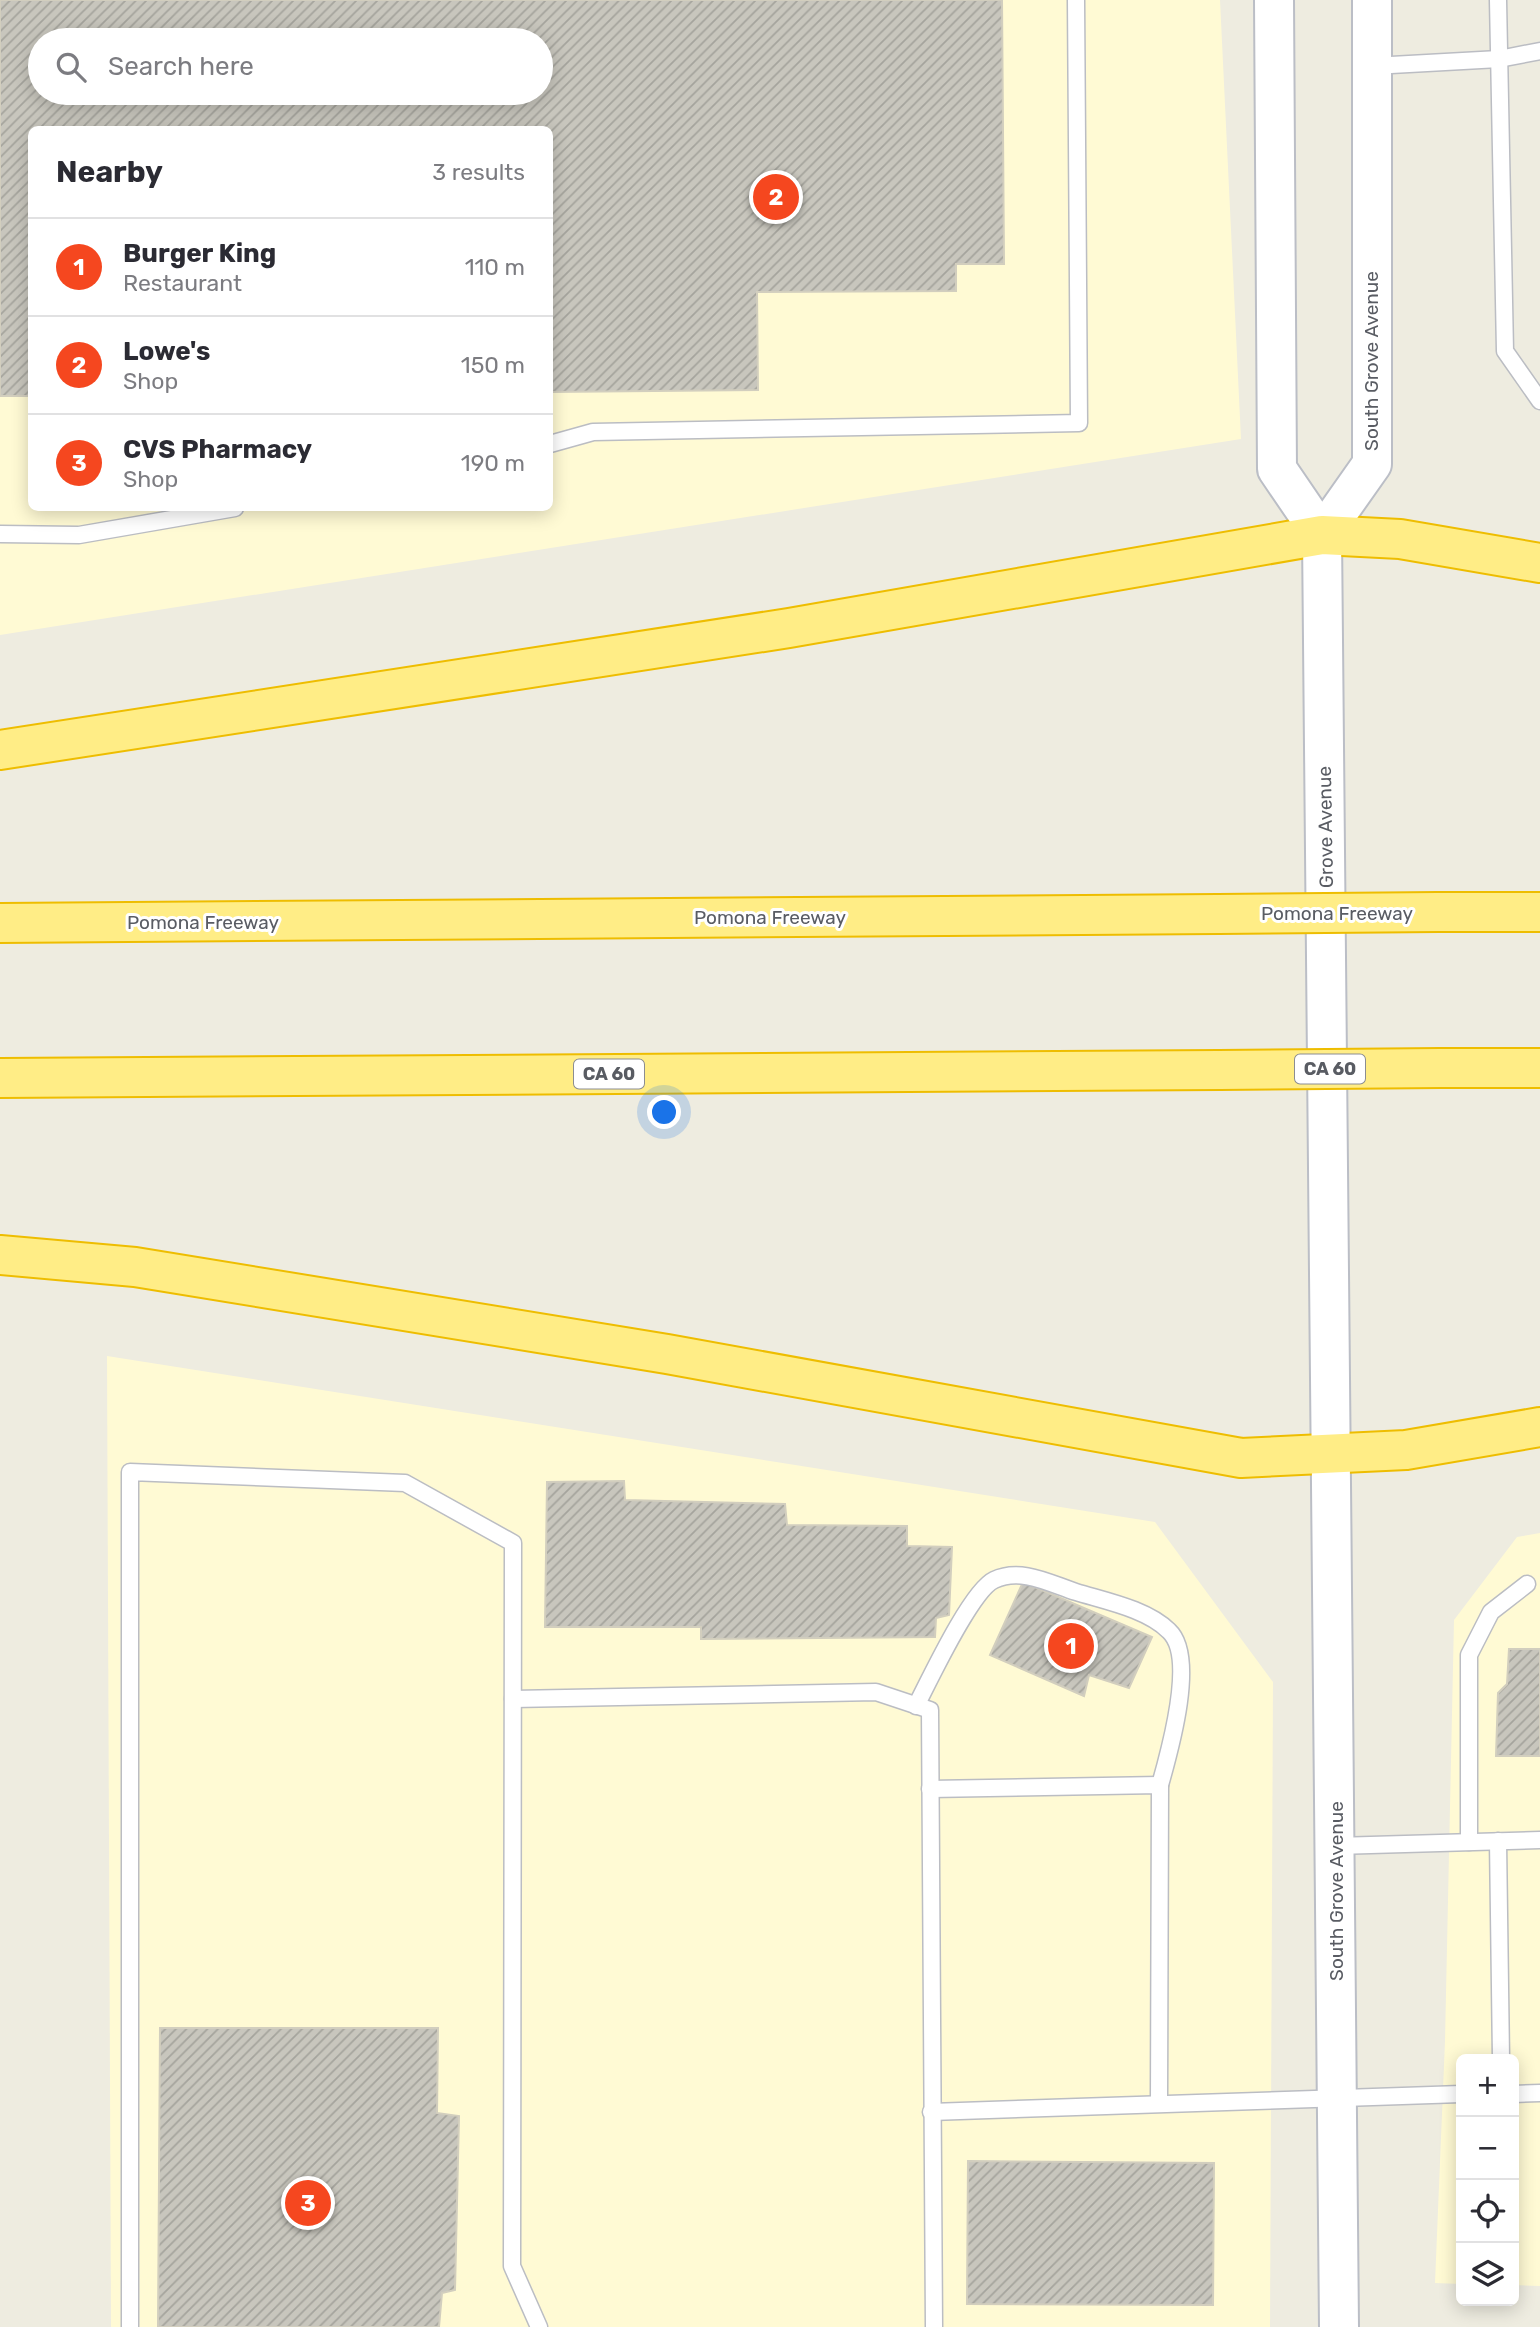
<!DOCTYPE html>
<meta charset="utf-8">
<style>
body{margin:0;font-family:Rubik,sans-serif;background:#f7f7f7;color:#2b2b33}
.controls{position:absolute;right:21px;bottom:21px;display:grid;overflow:hidden;border-radius:10px;box-shadow:0 4px 18px #0003}
.controls button{width:63px;height:63px;display:grid;place-items:center;padding:0;border:0;border-bottom:2px solid #e1e1e2;background:#fff;color:#2b2b33;font:35px sans-serif}
.you{position:absolute;left:665px;top:1113px;width:24px;height:24px;margin:-18px;border:5px solid #fff;border-radius:50%;background:#1a73e8;box-shadow:0 0 0 10px #1a73e833}
.badge{display:grid;place-items:center;width:46px;height:46px;border-radius:50%;background:#f5471f;color:#fff;font-size:23px;font-weight:700}
.pin{position:absolute;translate:-50% -50%;border:4px solid #fff;box-shadow:0 2px 7px #0006}
.list{margin:0;padding:0;list-style:none}
h2{display:flex;justify-content:space-between;align-items:center;height:91px;margin:0;padding:0 28px;font-size:30px}
h2 small{font-size:23px;font-weight:400;color:#7c7c81}
.list li{display:grid;grid-template-columns:46px 1fr auto;gap:21px;align-items:center;box-sizing:border-box;height:98px;padding:0 28px;border-top:2px solid #e1e1e2}
.list b{display:block;font-size:26px;white-space:nowrap}
.list p{margin:0;font-size:23px;white-space:nowrap;color:#7c7c81}
.list em{font-size:23px;font-style:normal;color:#7c7c81}
.icon{flex:none;width:38px;height:38px;fill:none;stroke:currentColor;stroke-width:2;stroke-linecap:round;stroke-linejoin:round}
.map{position:relative;flex:none;width:1540px;height:2327px;overflow:hidden}
.search{position:absolute;background:#fff;box-shadow:0 4px 18px #0003;left:28px;top:28px;width:525px;height:77px;display:flex;align-items:center;gap:18px;box-sizing:border-box;padding:0 24px;border-radius:38px;color:#7c7c81;font-size:26px}
.panel{position:absolute;background:#fff;box-shadow:0 4px 18px #0003;left:28px;top:126px;width:525px;height:385px;border-radius:10px}
.map>svg:first-child{display:block}
.commercial{fill:#fffad4;fill-rule:evenodd}
.building{fill:url(#building-hatch);stroke:#d2cebe;stroke-width:2;fill-rule:evenodd}
.lines{fill:none;stroke-linecap:round;stroke-linejoin:round}
.lane-casing{stroke:#bbbdc3;stroke-width:19}
.secondary-casing{stroke:#bbbec6;stroke-width:42}
.highway-casing{stroke:#eebd00;stroke-width:42}
.lane{stroke:#fff;stroke-width:16}
.secondary{stroke:#fff;stroke-width:38}
.highway{stroke:#ffed86;stroke-width:38}
.highway-bridge-casing{stroke:#eebd00;stroke-width:42;stroke-linecap:butt}
.highway-bridge{stroke:#ffed86;stroke-width:38}
.labels{text-anchor:middle;stroke-width:6;stroke-linejoin:round;paint-order:stroke}
.shield{fill:#fff;stroke:#8b8d92;stroke-width:2}
.shield-label{font-size:18px;font-weight:bold;fill:#595c63}
.street-label{font-size:19px;fill:#595c63;stroke:#fff}
</style>
<div class="map">
<svg width="1540" height="2327" viewBox="0 0 1540 2327">
<defs>
<pattern id="building-hatch" width="6" height="6" patternUnits="userSpaceOnUse" patternTransform="scale(1.75)"><rect width="6" height="6" fill="#c8c6bd"/><path d="M-1 1l2-2M0 6l6-6M5 7l2-2" fill="none" stroke="#a5a49d"/></pattern>
</defs>
<rect width="100%" height="100%" fill="#eeece0"/>
<g class="commercial">
<path d="M0,0H1220L1241,439L0,635ZM40,40H541V93H40ZM32,130H550V508H32Z"/>
<polygon points="107,1356 1155,1522 1273,1682 1270,2327 111,2327"/>
<polygon points="1540,1533 1540,2286 1514,2285 1514,2059 1461,2059 1461,2284 1435,2283 1445,2041 1454,1620 1517,1537"/>
</g>
<g class="building">
<path d="M0,0H1002L1004,264H956V291L757,292L758,390L550,392V130H32V396H0ZM40,40H541V93H40Z"/>
<polygon points="624,1481 625,1500 785,1504 787,1525 907,1526 907,1546 952,1547 949,1615 936,1618 935,1637 701,1639 701,1627 545,1627 547,1482"/>
<polygon points="1023,1582 1152,1637 1129,1688 1089,1675 1084,1696 990,1655"/>
<polygon points="1509,1649 1540,1649 1540,1756 1496,1756 1498,1693 1507,1684"/>
<polygon points="160,2028 438,2028 437,2113 459,2116 455,2290 442,2293 439,2327 158,2327"/>
<polygon points="968,2161 1214,2163 1213,2305 967,2304"/>
</g>
<g class="lines">
<defs>
<g id="lane">
<polyline points="1498,0 1505,351 1540,401"/>
<polyline points="1373,66 1499,59 1540,51"/>
<polyline points="550,444 593,432 1079,423 1076,0"/>
<polyline points="0,534 79,535 235,508"/>
<polyline points="513,1699 876,1692 930,1710 934,2327"/>
<path d="M916,1706C930,1679 971,1591 994,1580C1021,1567 1051,1584 1076,1592C1105,1601 1147,1609 1169,1631C1197,1657 1169,1753 1160,1785"/>
<polyline points="930,1789 1160,1785 1159,2103"/>
<polyline points="1498,1841 1501,2059"/>
<polyline points="1469,1842 1469,1655 1491,1612 1527,1584"/>
<polyline points="1336,1846 1540,1840"/>
<polyline points="1514,2094 1540,2093"/>
<polyline points="931,2112 1461,2094"/>
<polyline points="130,2327 130,1472 405,1483 513,1543 512,2266 539,2327"/>
</g>
<g id="secondary">
<polyline points="1274,0 1277,469 1322,535"/>
<polyline points="1322,535 1339,2327"/>
<polyline points="1322,535 1372,464 1372,0"/>
</g>
<g id="highway">
<polyline points="0,750 789,628 1322,535 1400,539 1540,563"/>
<polyline points="1438,912 1540,912"/>
<polyline points="0,923 1218,914"/>
<polyline points="1441,1068 1540,1068"/>
<polyline points="0,1078 1219,1070"/>
<polyline points="0,1255 135,1267 667,1354 1241,1458 1406,1450 1540,1427"/>
</g>
</defs>
<use href="#lane" class="lane-casing"/>
<use href="#secondary" class="secondary-casing"/>
<use href="#highway" class="highway-casing"/>
<use href="#lane" class="lane"/>
<use href="#secondary" class="secondary"/>
<use href="#highway" class="highway"/>
<defs>
<g id="highway-bridge">
<polyline points="1218,914 1438,912"/>
<polyline points="1219,1070 1441,1068"/>
</g>
</defs>
<use href="#highway-bridge" class="highway-bridge-casing"/>
<use href="#highway-bridge" class="highway-bridge"/>
</g>
<g class="labels">
<g class="shield">
<rect x="1295" y="1054.5" width="70" height="29" rx="5"/>
<rect x="574" y="1059.5" width="70" height="29" rx="5"/>
</g>
<g class="shield-label">
<text x="1330" y="1075">CA 60</text>
<text x="609" y="1080">CA 60</text>
</g>
<g class="street-label">
<text transform="translate(1371 361) rotate(-90)" y="7">South Grove Avenue</text>
<text transform="translate(1325 827) rotate(-91)" y="7">Grove Avenue</text>
<text x="1337" y="920">Pomona Freeway</text>
<text x="770" y="924">Pomona Freeway</text>
<text x="203" y="929">Pomona Freeway</text>
<text transform="translate(1336 1891) rotate(-90)" y="7">South Grove Avenue</text>
</g>
</g>
</svg>
<div class="controls">
<button>+</button>
<button>−</button>
<button><svg class="icon" aria-label="locate" viewBox="0 0 24 24"><circle cx="12" cy="12" r="6"/><path d="M12 2v4M12 18v4M2 12h4M18 12h4"/></svg></button>
<button><svg class="icon" aria-label="layers" viewBox="0 0 24 24"><path d="M12 4l9 5-9 5-9-5zM3 14l9 5 9-5"/></svg></button>
</div>
<div class="you"></div>
<div class="pin badge" style="left:1071px;top:1646px">1</div>
<div class="pin badge" style="left:776px;top:197px">2</div>
<div class="pin badge" style="left:308px;top:2203px">3</div>
<div class="search"><svg class="icon" aria-label="search" viewBox="0 0 24 24"><circle cx="10" cy="10" r="6"/><path d="M15 15l6 6"/></svg>Search here</div>
<section class="panel">
<h2>Nearby<small>3 results</small></h2>
<ul class="list">
<li><span class="badge">1</span><div><b>Burger King</b><p>Restaurant</p></div><em>110 m</em></li>
<li><span class="badge">2</span><div><b>Lowe's</b><p>Shop</p></div><em>150 m</em></li>
<li><span class="badge">3</span><div><b>CVS Pharmacy</b><p>Shop</p></div><em>190 m</em></li>
</ul>
</section>
</div>
